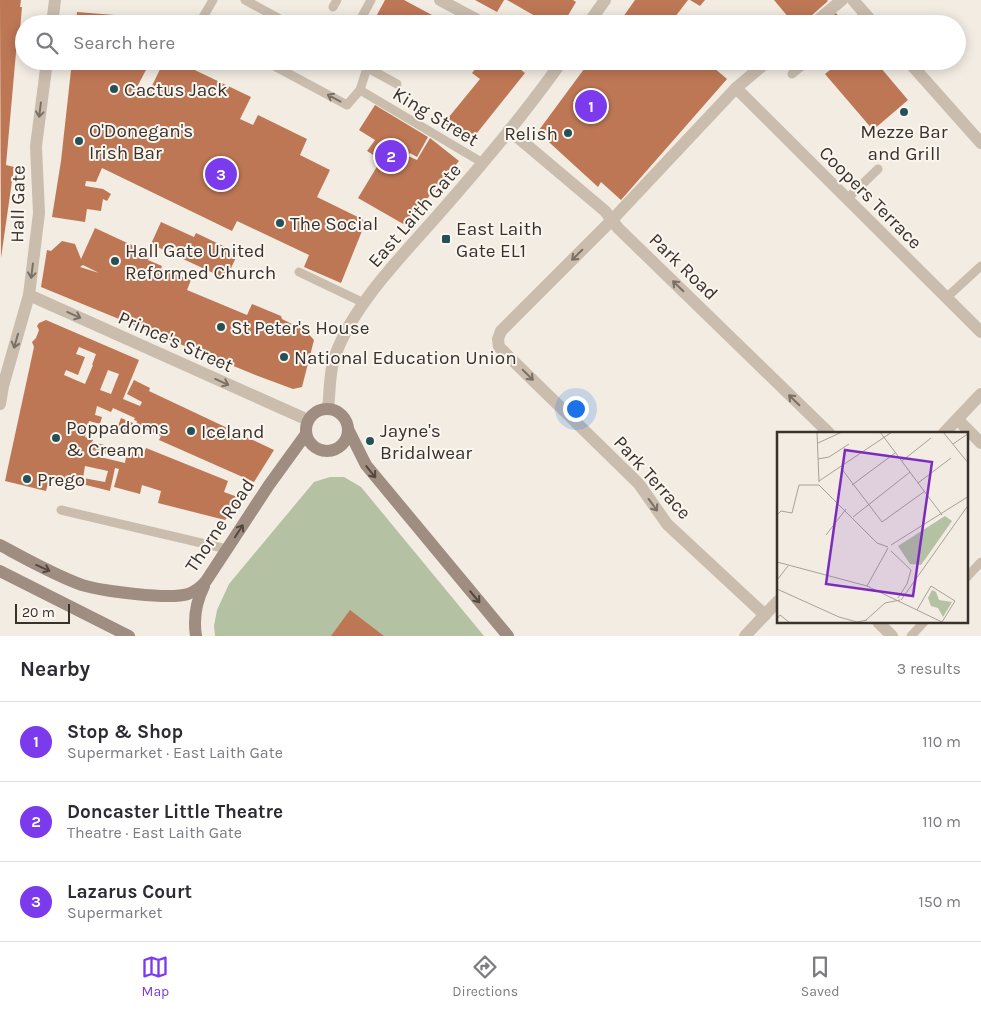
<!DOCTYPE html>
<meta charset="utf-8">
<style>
body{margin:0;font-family:Karla,sans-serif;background:#f2f2f3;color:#2b2b33}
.scale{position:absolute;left:15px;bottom:12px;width:55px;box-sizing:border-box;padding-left:5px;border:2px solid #39312c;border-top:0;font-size:14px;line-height:18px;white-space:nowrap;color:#39312c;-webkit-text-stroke:4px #faf6ef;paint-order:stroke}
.you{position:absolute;left:575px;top:408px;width:18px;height:18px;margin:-12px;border:4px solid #fff;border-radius:50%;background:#1a73e8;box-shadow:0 0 0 8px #1a73e833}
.badge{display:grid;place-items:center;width:32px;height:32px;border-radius:50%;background:#7c3aed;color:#fff;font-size:16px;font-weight:700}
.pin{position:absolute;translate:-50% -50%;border:2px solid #fff;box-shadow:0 1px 5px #0006}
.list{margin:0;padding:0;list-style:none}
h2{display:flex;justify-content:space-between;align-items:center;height:65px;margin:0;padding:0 20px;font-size:21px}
h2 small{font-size:16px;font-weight:400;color:#7c7c81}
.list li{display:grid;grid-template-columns:32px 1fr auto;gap:15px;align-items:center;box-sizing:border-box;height:80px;padding:0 20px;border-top:1px solid #e1e1e2}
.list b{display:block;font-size:19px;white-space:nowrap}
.list p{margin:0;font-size:16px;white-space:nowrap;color:#7c7c81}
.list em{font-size:16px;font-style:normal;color:#7c7c81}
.icon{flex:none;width:28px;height:28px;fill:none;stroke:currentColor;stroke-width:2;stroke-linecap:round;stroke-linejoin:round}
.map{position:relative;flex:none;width:981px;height:636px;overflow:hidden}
.search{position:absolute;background:#fff;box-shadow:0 2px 12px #0003;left:15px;right:15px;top:15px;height:55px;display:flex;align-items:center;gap:12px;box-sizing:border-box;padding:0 18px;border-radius:28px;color:#7c7c81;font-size:19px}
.sheet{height:305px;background:#fff}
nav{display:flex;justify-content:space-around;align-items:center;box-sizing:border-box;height:70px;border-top:1px solid #e1e1e2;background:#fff;font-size:14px;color:#7c7c81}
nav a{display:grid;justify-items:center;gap:2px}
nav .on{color:#7c3aed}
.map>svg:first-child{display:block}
.green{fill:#b4c1a3}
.building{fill:#bd7755;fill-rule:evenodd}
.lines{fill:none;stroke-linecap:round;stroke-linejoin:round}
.lane{stroke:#cabdae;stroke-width:9}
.street{stroke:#cabdae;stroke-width:12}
.secondary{stroke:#9e8d80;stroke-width:12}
.oneway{stroke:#7a7066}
.oneway2{stroke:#524841}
.poi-dot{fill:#245058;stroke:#faf6ef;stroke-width:2}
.labels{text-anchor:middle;stroke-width:4;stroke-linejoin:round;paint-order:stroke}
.poi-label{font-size:19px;fill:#39312c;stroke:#faf6ef;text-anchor:start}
.street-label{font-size:19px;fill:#39312c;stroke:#faf6ef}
.inset-road{fill:none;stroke:#a8a199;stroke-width:1}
.view{fill:#7b2cbf;fill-opacity:0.15;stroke:#7b2cbf;stroke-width:2.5}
.inset-edge{fill:none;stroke:#39312c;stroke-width:2.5}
</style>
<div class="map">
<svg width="981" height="636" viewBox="0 0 981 636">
<rect width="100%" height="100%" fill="#f2ece2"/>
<polygon class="green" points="330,477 344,477 361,487 484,636 215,636 214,626 217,610 229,584 314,482"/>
<g class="building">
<polygon points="0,0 21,0 20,7 22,7 19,41 17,41 6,165 14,167 1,258"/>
<polygon points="385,0 404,0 445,22 444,24 372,24"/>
<polygon points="475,0 504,0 497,12"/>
<polygon points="507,0 573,0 576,2 563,24 540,24 542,20"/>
<polygon points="635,0 688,0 675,17 682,24 618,24"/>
<polygon points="690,0 705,0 700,6"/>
<polygon points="774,0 827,0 828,1 802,24 794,24"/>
<polygon points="77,12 127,16 141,24 76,24"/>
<polygon points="836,13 845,24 823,24"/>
<polygon points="72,61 137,61 137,63 147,68 137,87 148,94 164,61 176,61 251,97 240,119 253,125 258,115 307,139 300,155 330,170 317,197 366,221 341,283 304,267 309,255 237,221 232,231 102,168 96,182 86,181 85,186 103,189 111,194 107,201 103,199 101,211 87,209 85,222 52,217 61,161"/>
<polygon points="481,61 510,61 525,73 469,143 444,123 480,79 472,73"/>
<polygon points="590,61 706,61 727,79 621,200 601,182 598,187 539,133 539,130"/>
<polygon points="841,61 875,61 908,100 873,130 825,74"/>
<polygon points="375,105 428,137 417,157 410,153 408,156 417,160 430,138 459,161 405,225 358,198 381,160 367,151 375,140 359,130"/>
<polygon points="161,222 194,237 196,233 238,253 226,279 151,244"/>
<path d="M95,228L151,254L148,260L162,266L161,269L191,280L187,290L247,315L252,304L281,316L282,319L306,331L314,340L302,387L293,389L253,374L41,287L47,250L51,251L62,241L75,244L81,259ZM83,265L99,273L80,267Z"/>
<path d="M46,320L139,360L123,399L140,406L142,402L127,394L134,380L150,388L149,391L274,450L254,482L159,440L161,436L136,425L137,421L134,420L135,418L113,408L111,412L97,406L95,415L102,417L100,424L89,421L85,437L93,440L92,442L108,446L107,454L89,449L88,454L125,463L127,451L143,455L146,448L228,481L224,492L243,499L225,520L158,503L161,491L142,485L140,494L114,487L119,469L115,468L110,491L50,476L46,491L5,481L34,347L32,342L36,338L39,330L37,326L39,323ZM79,347L96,354L92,365H93L85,384L64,375L66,370L78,375L85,357L76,354ZM108,370L119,374L111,394L100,390ZM85,466L108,471L105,482L83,478Z"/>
<polygon points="121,418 133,423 131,433 117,429"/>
<polygon points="350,610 384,636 331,636"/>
</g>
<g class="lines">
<g class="lane">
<polyline points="245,0 289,24"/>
<polyline points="333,7 337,0"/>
<polyline points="199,24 213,0"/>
<polyline points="358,24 371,0"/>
<polyline points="853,24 865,13"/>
<polyline points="265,61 347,105 360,90 483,163"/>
<polyline points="355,61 397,84"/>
<polyline points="792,74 808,61"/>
<polyline points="360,90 367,68"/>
<polyline points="847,199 878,169"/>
<polyline points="299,272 364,303"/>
<polyline points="946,298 981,266"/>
<polyline points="61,510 227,549"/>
<polyline points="967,577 981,562"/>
<polyline points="911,636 924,622"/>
</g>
<g class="street">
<polyline points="440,0 485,24"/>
<polyline points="853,0 874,24"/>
<polyline points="52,24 55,0"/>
<polyline points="588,24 605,0"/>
<polyline points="813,24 842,0"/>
<polyline points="908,61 981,143"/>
<polyline points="736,88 981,332"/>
<polyline points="509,130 605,211 618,228 829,433"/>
<polyline points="29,295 308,420"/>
<polyline points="0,404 3,386 29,295 39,213 36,146 47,61"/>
<path d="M328,409C330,394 329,371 335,356C353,305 401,257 437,216C481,166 524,115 562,61"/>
<polyline points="958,420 981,443"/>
<polyline points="944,433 981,394"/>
<polyline points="765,615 667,524 639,484 499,347 498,339 501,331 612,220 736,88 768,61"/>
<polyline points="878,622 892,636"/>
<polyline points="745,636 778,601"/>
</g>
<g class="secondary">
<circle cx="327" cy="430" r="21"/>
<polyline points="348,429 366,465 508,636"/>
<path d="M0,545C26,559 54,575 82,585C102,591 169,600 188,594C196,591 201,587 206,581L269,485L306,434"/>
<polyline points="0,571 129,636"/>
<path d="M196,636C193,617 196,602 204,586"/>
</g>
</g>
<defs><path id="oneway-shaft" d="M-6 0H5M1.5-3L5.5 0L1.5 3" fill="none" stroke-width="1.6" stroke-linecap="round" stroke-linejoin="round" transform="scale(1.25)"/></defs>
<g class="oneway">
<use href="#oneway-shaft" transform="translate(334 98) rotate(-152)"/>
<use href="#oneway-shaft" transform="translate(40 110) rotate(97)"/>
<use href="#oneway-shaft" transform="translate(577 255) rotate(135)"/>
<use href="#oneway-shaft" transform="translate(32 271) rotate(97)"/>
<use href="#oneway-shaft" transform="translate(678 286) rotate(-136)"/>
<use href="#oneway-shaft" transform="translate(74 315) rotate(24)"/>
<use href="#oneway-shaft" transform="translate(16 341) rotate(106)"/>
<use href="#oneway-shaft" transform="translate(528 375) rotate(45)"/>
<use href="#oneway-shaft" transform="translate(222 382) rotate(24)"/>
<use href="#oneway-shaft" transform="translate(794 400) rotate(-136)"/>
<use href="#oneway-shaft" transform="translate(653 505) rotate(54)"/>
</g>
<g class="oneway2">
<use href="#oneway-shaft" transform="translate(371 472) rotate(51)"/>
<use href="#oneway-shaft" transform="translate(239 531) rotate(-57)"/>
<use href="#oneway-shaft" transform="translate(43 568) rotate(24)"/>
<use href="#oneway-shaft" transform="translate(475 597) rotate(50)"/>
</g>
<g class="poi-dot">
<circle cx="114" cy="89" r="5"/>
<circle cx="904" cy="112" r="5"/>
<circle cx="568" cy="133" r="5"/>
<circle cx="79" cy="141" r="5"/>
<circle cx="280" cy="223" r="5"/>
<rect x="441" y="234" width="10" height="10" rx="2.5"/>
<circle cx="115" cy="261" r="5"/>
<circle cx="221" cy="327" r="5"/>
<circle cx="284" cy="357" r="5"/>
<circle cx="191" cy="431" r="5"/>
<circle cx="56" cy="438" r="5"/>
<circle cx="370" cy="441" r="5"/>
<circle cx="27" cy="479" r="5"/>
</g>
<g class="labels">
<g class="poi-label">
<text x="124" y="96">Cactus Jack</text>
<text x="89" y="137">O'Donegan's<tspan x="89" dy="22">Irish Bar</tspan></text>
<text x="904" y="138" text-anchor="middle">Mezze Bar<tspan x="904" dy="22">and Grill</tspan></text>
<text x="558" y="140" text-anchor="end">Relish</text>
<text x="290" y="230">The Social</text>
<text x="456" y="235">East Laith<tspan x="456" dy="22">Gate EL1</tspan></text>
<text x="125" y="257">Hall Gate United<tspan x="125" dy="22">Reformed Church</tspan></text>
<text x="231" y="334">St Peter's House</text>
<text x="294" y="364">National Education Union</text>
<text x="66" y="434">Poppadoms<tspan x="66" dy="22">&amp; Cream</tspan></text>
<text x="380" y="437">Jayne's<tspan x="380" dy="22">Bridalwear</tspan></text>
<text x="201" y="438">Iceland</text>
<text x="37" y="486">Prego</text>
</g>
<g class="street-label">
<text transform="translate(436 116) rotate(31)" y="7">King Street</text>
<text transform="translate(871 197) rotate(45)" y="7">Coopers Terrace</text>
<text transform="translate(17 204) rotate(-89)" y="7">Hall Gate</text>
<text transform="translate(414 215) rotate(-49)" y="7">East Laith Gate</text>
<text transform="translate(684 266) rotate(44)" y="7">Park Road</text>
<text transform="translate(176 341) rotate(24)" y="7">Prince's Street</text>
<text transform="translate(653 477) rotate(48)" y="7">Park Terrace</text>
<text transform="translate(219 525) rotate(-56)" y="7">Thorne Road</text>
</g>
</g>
<g transform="translate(777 432)">
<rect width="191" height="191" fill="#f2ece2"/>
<path d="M168,84L175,89L144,133L133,132L121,114ZM155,158L159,160L162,168L175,170L166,185L161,176L154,174L151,166Z" fill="#b4c1a3"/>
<path class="inset-road" d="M40,0L42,50M103,0L165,83M166,0L192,32M41,11L65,0M176,12L192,1M41,27L52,25L72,12M125,29L154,6M64,36L105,90L148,59M42,49L115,0M141,51L174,26M42,53L100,111L111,115M75,53L118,21M0,83L4,79L15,81L22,53H42M76,85L133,40M49,103L69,77M114,113L192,64M114,119L134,138L130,152L121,166M0,130L90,154L167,191M0,148L11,134M90,154L111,116M0,157L62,185L80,190L90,188M124,168L192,72M140,178L154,154L178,169L165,190M0,187L3,183L13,191M89,188L108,171L123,168"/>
<path class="view" d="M68,18L155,30L136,164L49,152Z"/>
<rect width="191" height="191" class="inset-edge"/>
</g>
</svg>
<div class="scale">20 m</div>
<div class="you"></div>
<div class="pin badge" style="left:591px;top:106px">1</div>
<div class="pin badge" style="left:391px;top:156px">2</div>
<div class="pin badge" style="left:221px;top:174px">3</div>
<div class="search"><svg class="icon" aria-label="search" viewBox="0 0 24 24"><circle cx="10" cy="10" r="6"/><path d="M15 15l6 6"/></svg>Search here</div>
</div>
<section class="sheet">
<h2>Nearby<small>3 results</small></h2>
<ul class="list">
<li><span class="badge">1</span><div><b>Stop &amp; Shop</b><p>Supermarket · East Laith Gate</p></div><em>110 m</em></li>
<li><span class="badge">2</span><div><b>Doncaster Little Theatre</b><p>Theatre · East Laith Gate</p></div><em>110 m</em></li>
<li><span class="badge">3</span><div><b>Lazarus Court</b><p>Supermarket</p></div><em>150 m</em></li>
</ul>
</section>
<nav>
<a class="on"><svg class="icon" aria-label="map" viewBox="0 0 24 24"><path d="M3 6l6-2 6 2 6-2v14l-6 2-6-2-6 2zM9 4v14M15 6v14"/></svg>Map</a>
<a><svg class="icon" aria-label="directions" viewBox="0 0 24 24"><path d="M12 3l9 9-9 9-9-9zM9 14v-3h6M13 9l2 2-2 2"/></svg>Directions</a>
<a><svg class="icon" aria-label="saved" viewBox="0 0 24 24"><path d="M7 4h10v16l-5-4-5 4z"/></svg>Saved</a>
</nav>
